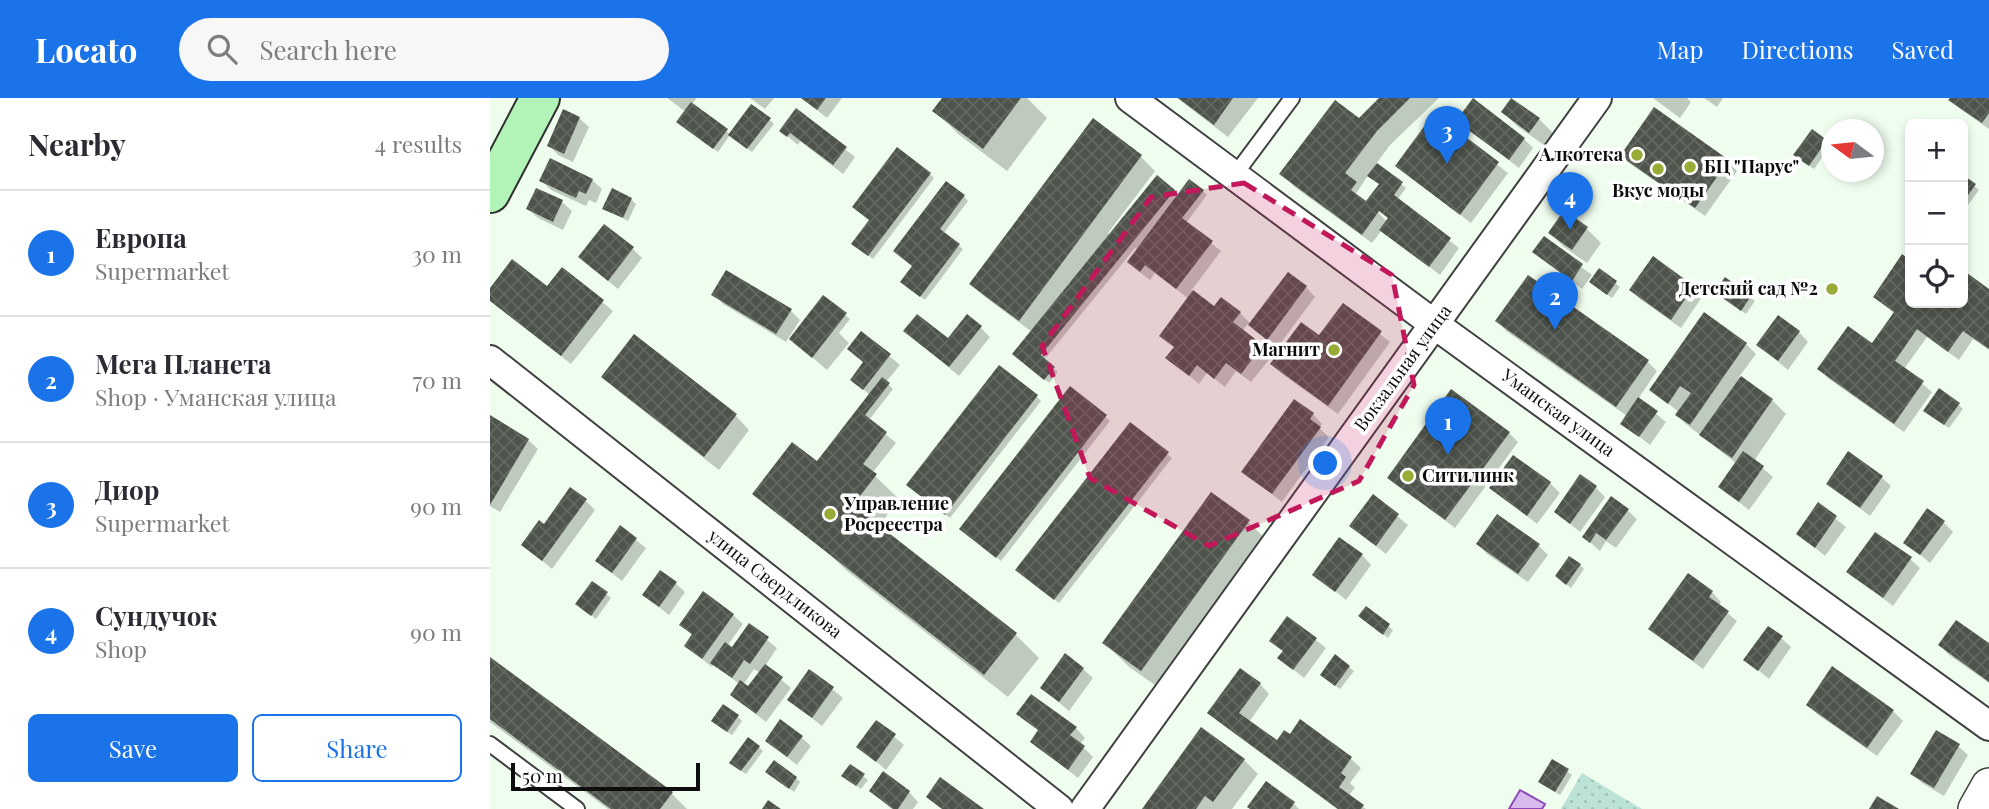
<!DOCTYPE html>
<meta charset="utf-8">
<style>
body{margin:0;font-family:"Playfair Display",serif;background:#f7f7f7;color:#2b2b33}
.controls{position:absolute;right:21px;top:21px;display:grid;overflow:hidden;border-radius:10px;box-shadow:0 4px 10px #0003}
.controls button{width:63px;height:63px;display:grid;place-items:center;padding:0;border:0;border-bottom:2px solid #e1e1e2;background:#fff;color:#2b2b33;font:35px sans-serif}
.compass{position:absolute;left:1331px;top:21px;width:63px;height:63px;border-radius:50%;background:#fff;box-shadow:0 4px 10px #0003;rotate:285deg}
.scale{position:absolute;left:21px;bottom:18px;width:189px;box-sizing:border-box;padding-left:7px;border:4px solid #0d0d0d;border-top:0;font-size:19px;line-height:24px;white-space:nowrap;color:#0d0d0d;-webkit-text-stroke:5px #fff;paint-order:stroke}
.you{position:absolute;left:836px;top:366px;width:24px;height:24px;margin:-18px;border:5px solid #fff;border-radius:50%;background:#1a73e8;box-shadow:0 0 0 10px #1a73e833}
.badge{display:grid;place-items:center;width:46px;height:46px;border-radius:50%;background:#1a73e8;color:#fff;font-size:23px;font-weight:700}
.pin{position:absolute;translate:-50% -58px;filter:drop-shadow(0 2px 4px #0008)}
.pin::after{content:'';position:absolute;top:37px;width:24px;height:21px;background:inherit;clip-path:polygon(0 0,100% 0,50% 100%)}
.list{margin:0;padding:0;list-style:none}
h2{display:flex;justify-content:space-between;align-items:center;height:91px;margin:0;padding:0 28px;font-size:30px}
h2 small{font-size:23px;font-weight:400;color:#7c7c81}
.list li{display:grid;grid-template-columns:46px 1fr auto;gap:21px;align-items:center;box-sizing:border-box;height:126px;padding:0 28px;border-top:2px solid #e1e1e2}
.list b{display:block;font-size:26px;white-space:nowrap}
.list p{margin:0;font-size:23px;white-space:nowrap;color:#7c7c81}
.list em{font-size:23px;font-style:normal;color:#7c7c81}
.actions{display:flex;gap:14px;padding:21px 28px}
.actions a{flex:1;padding:16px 0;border:2px solid #1a73e8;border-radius:10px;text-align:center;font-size:24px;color:#1a73e8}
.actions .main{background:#1a73e8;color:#fff}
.icon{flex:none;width:38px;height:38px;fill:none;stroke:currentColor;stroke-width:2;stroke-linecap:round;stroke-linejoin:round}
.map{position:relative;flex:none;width:1499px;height:711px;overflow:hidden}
header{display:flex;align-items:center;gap:42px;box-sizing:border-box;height:98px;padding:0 35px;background:#1a73e8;color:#fff}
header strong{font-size:33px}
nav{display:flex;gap:38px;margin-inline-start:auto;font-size:24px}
.search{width:490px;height:63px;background:#f7f7f7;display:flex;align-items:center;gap:18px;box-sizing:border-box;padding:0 24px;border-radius:38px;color:#7c7c81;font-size:26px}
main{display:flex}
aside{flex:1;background:#fff}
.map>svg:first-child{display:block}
.grass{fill:url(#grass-dots)}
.water{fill:#d8baee;stroke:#8e4abb;stroke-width:2}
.shadow{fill:#0003;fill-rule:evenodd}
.building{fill:url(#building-cross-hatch)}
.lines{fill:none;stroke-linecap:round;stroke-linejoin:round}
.service-casing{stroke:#404040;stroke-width:18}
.minor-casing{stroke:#404040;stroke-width:32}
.tertiary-casing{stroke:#404040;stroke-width:38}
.secondary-casing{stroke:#2f2f2f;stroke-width:42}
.service{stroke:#fff;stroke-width:14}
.minor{stroke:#fff;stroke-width:28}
.tertiary{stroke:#fff;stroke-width:35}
.secondary{stroke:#b2f4b8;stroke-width:38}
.marked{fill:#c2185b;fill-opacity:0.2;stroke:#c2185b;stroke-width:5;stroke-dasharray:14 9;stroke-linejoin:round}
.poi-dot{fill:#99ab37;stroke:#fff;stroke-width:2.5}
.labels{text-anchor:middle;stroke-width:7;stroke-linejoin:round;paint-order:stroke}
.poi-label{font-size:18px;font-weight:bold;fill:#0d0d0d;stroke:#fff;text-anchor:end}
.street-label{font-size:18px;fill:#0d0d0d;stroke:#fff}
</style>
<header>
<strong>Locato</strong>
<div class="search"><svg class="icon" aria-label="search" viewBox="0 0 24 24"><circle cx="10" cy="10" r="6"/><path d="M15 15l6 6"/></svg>Search here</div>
<nav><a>Map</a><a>Directions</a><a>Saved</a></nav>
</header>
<main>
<aside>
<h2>Nearby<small>4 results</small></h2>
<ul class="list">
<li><span class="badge">1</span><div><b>Европа</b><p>Supermarket</p></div><em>30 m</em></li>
<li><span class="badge">2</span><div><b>Мега Планета</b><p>Shop · Уманская улица</p></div><em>70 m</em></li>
<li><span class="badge">3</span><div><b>Диор</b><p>Supermarket</p></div><em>90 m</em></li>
<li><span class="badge">4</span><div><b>Сундучок</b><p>Shop</p></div><em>90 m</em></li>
</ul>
<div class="actions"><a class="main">Save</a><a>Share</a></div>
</aside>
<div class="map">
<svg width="1499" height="711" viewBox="0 0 1499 711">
<defs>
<pattern id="grass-dots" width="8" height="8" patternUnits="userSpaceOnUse" patternTransform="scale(1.75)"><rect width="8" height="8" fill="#bde3d7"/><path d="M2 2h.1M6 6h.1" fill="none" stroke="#a1c2b7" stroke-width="1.8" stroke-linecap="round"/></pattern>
<pattern id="building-cross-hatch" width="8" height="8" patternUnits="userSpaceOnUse" patternTransform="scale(1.75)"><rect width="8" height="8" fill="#4e544b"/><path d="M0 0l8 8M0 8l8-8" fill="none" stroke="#636860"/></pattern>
</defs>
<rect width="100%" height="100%" fill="#effdef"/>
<polygon class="grass" points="1092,675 1152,711 1071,711"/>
<polygon class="water" points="1030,692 1055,706 1052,711 1019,711"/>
<g class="shadow">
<polygon points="177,0 207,0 202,6 240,36 280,22 284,26 262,54 240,37 228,54 193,28 196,14"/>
<polygon points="260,0 284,0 275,11"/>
<polygon points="312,0 352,0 337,20"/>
<polygon points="454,0 537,0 557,20 517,73 468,36 445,12"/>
<polygon points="687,0 768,0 738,39"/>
<path d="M892,0H949L900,47L886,66L916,90L907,102L969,150L950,177L892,132L882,145L806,90L792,76L869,22ZM879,76L891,87L883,108L865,97ZM889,112L900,120L897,124L888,114Z"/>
<polygon points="1163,0 1197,0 1201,4 1190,20"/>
<polygon points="1214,0 1233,0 1227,9"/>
<polygon points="1462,0 1499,0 1499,31 1470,11 1461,2"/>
<polygon points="306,13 365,59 353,76 310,43 308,47 291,33"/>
<polygon points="1013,14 1049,21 1063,35 1054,47 1027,28"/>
<polygon points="944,18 1018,75 981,125 907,68"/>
<polygon points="89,20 99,29 83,64 68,57 59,47"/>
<polygon points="603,23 651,59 665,73 618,135 621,137 668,80 689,98 713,93 717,97 696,125 731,153 701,193 724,211 750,215 761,226 816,189 825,199 787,250 758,226 752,233 782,258 761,284 746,273 735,289 717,275 709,286 678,260 685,250 671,237 699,201 665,175 660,182 648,173 639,164 648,152 645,150 554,262 568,274 559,285 528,260 542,234 495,199 481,186"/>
<polygon points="969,23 1034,41 1043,50 1029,70"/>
<polygon points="1336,43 1340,48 1324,71 1310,61"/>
<polygon points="1133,57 1238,63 1247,73 1215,118 1142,67"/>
<polygon points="440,76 444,80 383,161 368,150"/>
<polygon points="1473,79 1489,92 1475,111 1473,109"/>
<polygon points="51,82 102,82 112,91 106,105 99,102 96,108 61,92"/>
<polygon points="47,92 72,104 82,113 73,132 48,120 38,111"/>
<polygon points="474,98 478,103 453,136 473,151 435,202 416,188 424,168 409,158"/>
<polygon points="141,101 146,106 138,123 115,110"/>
<polygon points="1074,115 1097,131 1111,145 1097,165 1074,149 1060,135"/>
<polygon points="1054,141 1102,177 1092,191 1044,154"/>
<polygon points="143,151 152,160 128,191 100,168"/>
<polygon points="1413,159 1420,164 1420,205 1473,205 1473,174 1499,193 1499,252 1483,241 1469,262 1437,239 1414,271 1442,294 1414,334 1339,281 1329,271 1382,247 1405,216 1385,199"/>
<polygon points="72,171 123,213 81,266 0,202 0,192 57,191"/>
<polygon points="1109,172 1130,189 1122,200 1106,188"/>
<polygon points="1038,179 1158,264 1167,273 1148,301 1176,324 1160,347 1132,325 1137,318 1016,233 1007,223"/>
<polygon points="1203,189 1212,199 1191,230 1150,201 1141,192"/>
<polygon points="224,196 300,212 310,222 296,244 233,206"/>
<polygon points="1231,198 1260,199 1265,203 1256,216"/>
<polygon points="333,199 360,221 349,235 359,245 337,272 301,241"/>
<polygon points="853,207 900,244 848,316 792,276 782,266 830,240"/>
<polygon points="1214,216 1256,246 1266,256 1249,279 1282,302 1296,316 1264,363 1283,379 1259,412 1230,389 1247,366 1196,326 1187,317 1189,314 1161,292"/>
<polygon points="490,229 500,239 469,278 415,233 458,242"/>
<polygon points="1309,234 1318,244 1298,272 1268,247"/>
<polygon points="372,235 410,267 396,284 403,291 379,322 406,345 382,375 409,401 388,429 525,536 549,560 518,599 356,472 336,453 327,366 380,297 362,282 375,265"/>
<polygon points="113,278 246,318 259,332 229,372 127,292"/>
<polygon points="581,291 620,323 511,463 476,435"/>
<polygon points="546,298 551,303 460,420 423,391"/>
<polygon points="1468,306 1473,311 1459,330 1440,317"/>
<polygon points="823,316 832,326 829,330 839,339 792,404 753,374"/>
<polygon points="0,319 38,342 48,351 10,414 0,408"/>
<polygon points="640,327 682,360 569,505 532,476"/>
<polygon points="1019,335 1028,344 965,430 899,380"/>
<polygon points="1391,379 1401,388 1380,418 1338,385"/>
<polygon points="1060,385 1070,395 1047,426 1001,390"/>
<polygon points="1106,390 1115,399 1090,434 1066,414"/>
<polygon points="883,398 918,427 896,456 861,428"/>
<polygon points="96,403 105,412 62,471 33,447 55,428"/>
<polygon points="1328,407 1356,429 1335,458 1308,436"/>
<polygon points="1137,412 1147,421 1126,450 1116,443 1110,453 1094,439"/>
<polygon points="758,424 782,447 676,595 638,568 614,544"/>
<polygon points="1453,424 1463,434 1440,465 1415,444"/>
<polygon points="131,430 156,450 132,483 107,463"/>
<polygon points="988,446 1049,448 1058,457 1038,484 997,456"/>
<polygon points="872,457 881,467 856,502 824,476"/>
<polygon points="1420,461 1430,470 1403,508 1359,474"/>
<polygon points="1090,467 1094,471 1081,490 1071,482"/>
<polygon points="185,485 195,494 179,517 154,497"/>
<polygon points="1222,494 1231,504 1229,508 1247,523 1213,571 1160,531"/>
<polygon points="116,496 121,500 106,521 92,510"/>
<polygon points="876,510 903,532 898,540 875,522"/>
<path d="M243,517L253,526L237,548L242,551L259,527L287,550L275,568L301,590L276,624L242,597L249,586L224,566L222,569L196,548L203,538L191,527ZM264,571L270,575L259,591L253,587Z"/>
<polygon points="798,520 836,550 814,580 789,560 794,554 781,543"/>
<polygon points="1466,524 1499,547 1499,585 1459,557 1450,547"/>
<polygon points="1291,540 1301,549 1279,581 1256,562"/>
<polygon points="845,559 864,573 850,591 836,581"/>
<polygon points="0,561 181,695 197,711 118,711 0,624"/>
<polygon points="1343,570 1403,613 1413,623 1387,658 1327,616 1318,606"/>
<polygon points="593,571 603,580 579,613 552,590"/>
<polygon points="320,573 353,600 332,628 299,602"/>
<polygon points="770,586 779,596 759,624 787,645 800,638 811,624 861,661 871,670 860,685 865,690 858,698 876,711 847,711 729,624 719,615"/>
<polygon points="248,619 252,623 242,637 227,627"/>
<polygon points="386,624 414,647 396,672 369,649"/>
<polygon points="586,630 595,640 590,646 603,659 588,680 542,644"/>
<polygon points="311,639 321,648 307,667 277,643"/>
<polygon points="1468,648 1478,657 1454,698 1432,685 1422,676"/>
<polygon points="269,649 273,653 256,676 246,669"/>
<polygon points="754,662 768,676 742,711 654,711"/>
<polygon points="1063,663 1082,677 1070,697 1050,684"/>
<polygon points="360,668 378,682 371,691 358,682"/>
<polygon points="282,678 306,680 310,684 304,694"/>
<polygon points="776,686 804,706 809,711 762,711"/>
<polygon points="381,693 419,694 428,704 423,711 402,711"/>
</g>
<g class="building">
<polygon points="311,0 336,0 327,12"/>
<polygon points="452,0 531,0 493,51 442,13"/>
<polygon points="688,0 743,0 724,27"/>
<polygon points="889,0 920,0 887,33 855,75 867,84 861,92 876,103 889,86 877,78 887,65 913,84 904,97 961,140 939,169 889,132 898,120 889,113 872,137 789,76 845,2 869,20"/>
<polygon points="983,0 1035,40 1019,62 966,23"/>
<polygon points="1021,0 1050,20 1039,35 1011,14"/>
<polygon points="1460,0 1499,0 1499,15 1492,25 1458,2"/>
<polygon points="201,4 238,31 223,51 186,24"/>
<polygon points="261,6 281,20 257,51 238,37"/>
<polygon points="1164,9 1239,62 1205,110 1130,58"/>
<polygon points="306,10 357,49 343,67 300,35 297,39 289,33"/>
<polygon points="73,11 90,19 74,56 57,48"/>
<polygon points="944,15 1009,64 970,117 905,68"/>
<polygon points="603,20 652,57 529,223 479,186"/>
<polygon points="1322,31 1337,42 1319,68 1303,57"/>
<polygon points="407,49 441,75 378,158 361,146 379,122 362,109"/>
<polygon points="60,60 103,81 96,96 89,93 86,100 49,83"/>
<polygon points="667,77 685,92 551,257 565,269 554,282 522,256"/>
<polygon points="1473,77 1486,86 1473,104"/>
<polygon points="699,81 714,92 692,120 723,143 686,191 655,167 650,174 637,164"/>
<polygon points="456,83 475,97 450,131 470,146 430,199 410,184 422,168 403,153"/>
<polygon points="46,90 73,102 63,124 36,111"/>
<polygon points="122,90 142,100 133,120 112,111"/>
<polygon points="1074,112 1098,129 1082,152 1058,135"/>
<polygon points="114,126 144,149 118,183 88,159"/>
<polygon points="1054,138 1093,166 1082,183 1042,154"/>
<polygon points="1412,156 1420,162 1420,205 1473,205 1473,172 1499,191 1499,251 1473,233 1458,254 1427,231 1405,263 1434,283 1404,326 1327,271 1358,228 1382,245 1404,214 1383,199"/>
<polygon points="1163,158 1204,188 1181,222 1139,192"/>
<polygon points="22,161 57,188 72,169 114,202 71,258 0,203 0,190"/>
<polygon points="1109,170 1127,183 1117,197 1099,184"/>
<polygon points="236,172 302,211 286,236 221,197"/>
<polygon points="798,174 817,188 777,242 758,227"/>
<polygon points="1038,177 1159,262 1126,309 1005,223"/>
<polygon points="1235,179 1261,198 1251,213 1224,194"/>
<polygon points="703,192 724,208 731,199 751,214 743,224 773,247 751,276 736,265 724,281 707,267 699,278 675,260 684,249 669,238"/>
<polygon points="333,197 357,215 322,260 299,241"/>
<polygon points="853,205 892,233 838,308 780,266 811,224 829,237"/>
<polygon points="1214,214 1257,245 1200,327 1185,317 1201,295 1190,288 1178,306 1159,292"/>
<polygon points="427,216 458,240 477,216 492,228 459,269 413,233"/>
<polygon points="1288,217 1310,233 1288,263 1266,247"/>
<polygon points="371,233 401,256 373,292 360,282 373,264 357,251"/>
<polygon points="144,236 247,316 214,359 111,279"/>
<polygon points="509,267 548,297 455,417 416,387"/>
<polygon points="1251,278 1283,301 1242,360 1209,337"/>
<polygon points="392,279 400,285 375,317 397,334 373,366 387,376 363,407 527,535 494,577 262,396 302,344 327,363"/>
<polygon points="580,288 617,317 506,460 469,431"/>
<polygon points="1449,290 1470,305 1454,327 1433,313"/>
<polygon points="961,291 1020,334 955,422 897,380"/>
<polygon points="1148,299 1168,313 1149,339 1130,326"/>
<polygon points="804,301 824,315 820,321 831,329 782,396 751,374"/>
<polygon points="0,317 39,341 0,407"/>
<polygon points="640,324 679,354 564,502 525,472"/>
<polygon points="1253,353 1274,368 1249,404 1228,389"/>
<polygon points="1358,353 1393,378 1370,410 1336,386"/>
<polygon points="1023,357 1061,384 1037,418 999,390"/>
<polygon points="1090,376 1107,388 1080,426 1064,414"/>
<polygon points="80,389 97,401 52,463 31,447 49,422 54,426"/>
<polygon points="721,394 760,422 651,573 612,545"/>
<polygon points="883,396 909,416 886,448 859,428"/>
<polygon points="1121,398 1139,411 1116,442 1106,435 1100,445 1092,439"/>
<polygon points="1328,404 1347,418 1325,450 1306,436"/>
<polygon points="1437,410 1455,423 1430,457 1413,445"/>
<polygon points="1007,416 1050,446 1028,476 986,446"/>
<polygon points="130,427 147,440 122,475 105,463"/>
<polygon points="1385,434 1422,459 1393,500 1356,474"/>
<polygon points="849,439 873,456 845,494 822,477"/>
<polygon points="1079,458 1091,466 1076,487 1065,478"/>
<polygon points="170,472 187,484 169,509 152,497"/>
<polygon points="1198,475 1223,493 1219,499 1239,513 1203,563 1158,531"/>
<polygon points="102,483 118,494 101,518 85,506"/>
<polygon points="213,493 244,516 212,561 194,548 202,536 189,527"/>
<polygon points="876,508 900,526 893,537 868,518"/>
<polygon points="797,518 827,540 803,572 787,560 793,553 779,543"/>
<polygon points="1466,522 1499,545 1499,584 1448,547"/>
<polygon points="259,525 279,539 260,566 254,562 242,580 220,565 235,544 242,549"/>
<polygon points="1278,528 1293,538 1268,573 1253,562"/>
<polygon points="575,555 594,570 569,604 550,590"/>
<polygon points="845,556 860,568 845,588 830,577"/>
<polygon points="0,559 183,694 170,711 121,711 0,621"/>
<polygon points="275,566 293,579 266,616 240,597 250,582 258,588"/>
<polygon points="1342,568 1404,612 1377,650 1316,607"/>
<polygon points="750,570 771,585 749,615 787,642 794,632 800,636 810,621 862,659 851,675 856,679 849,689 874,707 871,711 848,711 717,615"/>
<polygon points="319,571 344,589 322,620 297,602"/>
<polygon points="541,596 587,629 580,637 595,648 578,672 540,644 548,632 526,616"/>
<polygon points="233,606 249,617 237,634 221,623"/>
<polygon points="290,621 313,638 297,659 275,643"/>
<polygon points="386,622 406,636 386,664 366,649"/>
<polygon points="711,629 755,661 723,704 715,698 706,711 652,711"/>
<polygon points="1446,632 1470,646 1444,690 1420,676"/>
<polygon points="258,639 270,648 251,673 239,665"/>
<polygon points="1062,661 1079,671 1065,694 1048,684"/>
<polygon points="284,662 307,679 299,691 275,674"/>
<polygon points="360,666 375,676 366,688 351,678"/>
<polygon points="393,673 420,693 408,711 403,711 379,693"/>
<polygon points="450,679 494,711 452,711 436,699"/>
<polygon points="776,683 805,704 800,711 760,711 757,709"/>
<polygon points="1387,698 1409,711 1379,711"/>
<polygon points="278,702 291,711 272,711"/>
</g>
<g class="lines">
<defs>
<g id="service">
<polyline points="744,78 802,0"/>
<polyline points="0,646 87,711"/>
</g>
<g id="minor">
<polyline points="640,0 944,226 1499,628"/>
<polyline points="0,262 569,711"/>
<polyline points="595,711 1107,0"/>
</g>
<polyline id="tertiary" points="1486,711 1499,688"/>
<polyline id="secondary" points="0,95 50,0"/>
</defs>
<use href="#service" class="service-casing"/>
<use href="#minor" class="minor-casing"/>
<use href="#tertiary" class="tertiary-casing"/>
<use href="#secondary" class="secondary-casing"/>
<use href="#service" class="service"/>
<use href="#minor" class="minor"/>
<use href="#tertiary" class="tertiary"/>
<use href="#secondary" class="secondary"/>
</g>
<path class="marked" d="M754,85L902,177L924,287L869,383L719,448L600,380L552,248L661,99Z"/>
<g class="poi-dot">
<circle cx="1147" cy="57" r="7"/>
<circle cx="1200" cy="69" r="7"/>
<circle cx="1168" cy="71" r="7"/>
<circle cx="1342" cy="191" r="7"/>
<circle cx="844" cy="252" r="7"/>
<circle cx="918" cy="378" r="7"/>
<circle cx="340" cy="416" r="7"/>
</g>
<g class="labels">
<g class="poi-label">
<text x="1133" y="63">Алкотека</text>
<text x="1214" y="75" text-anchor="start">БЦ "Парус"</text>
<text x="1168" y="99" text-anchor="middle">Вкус моды</text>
<text x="1328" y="197">Детский сад №2</text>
<text x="830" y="258">Магнит</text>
<text x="932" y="384" text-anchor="start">Ситилинк</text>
<text x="354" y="412" text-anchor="start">Управление<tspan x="354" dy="21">Росреестра</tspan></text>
</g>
<g class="street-label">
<text transform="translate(913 270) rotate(-54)" y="6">Вокзальная улица</text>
<text transform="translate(1068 315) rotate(36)" y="6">Уманская улица</text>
<text transform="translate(285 486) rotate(38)" y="6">улица Свердликова</text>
</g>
</g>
</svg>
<div class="controls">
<button>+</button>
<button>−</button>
<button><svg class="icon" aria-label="locate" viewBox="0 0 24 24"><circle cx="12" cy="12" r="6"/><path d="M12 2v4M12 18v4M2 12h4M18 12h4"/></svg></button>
</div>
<svg class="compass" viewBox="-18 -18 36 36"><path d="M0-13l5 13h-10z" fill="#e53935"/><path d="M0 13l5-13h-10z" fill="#7c7c81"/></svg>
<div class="scale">50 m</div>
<div class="you"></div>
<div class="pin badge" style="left:958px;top:357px">1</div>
<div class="pin badge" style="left:1065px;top:232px">2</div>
<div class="pin badge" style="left:957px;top:66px">3</div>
<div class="pin badge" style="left:1080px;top:132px">4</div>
</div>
</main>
